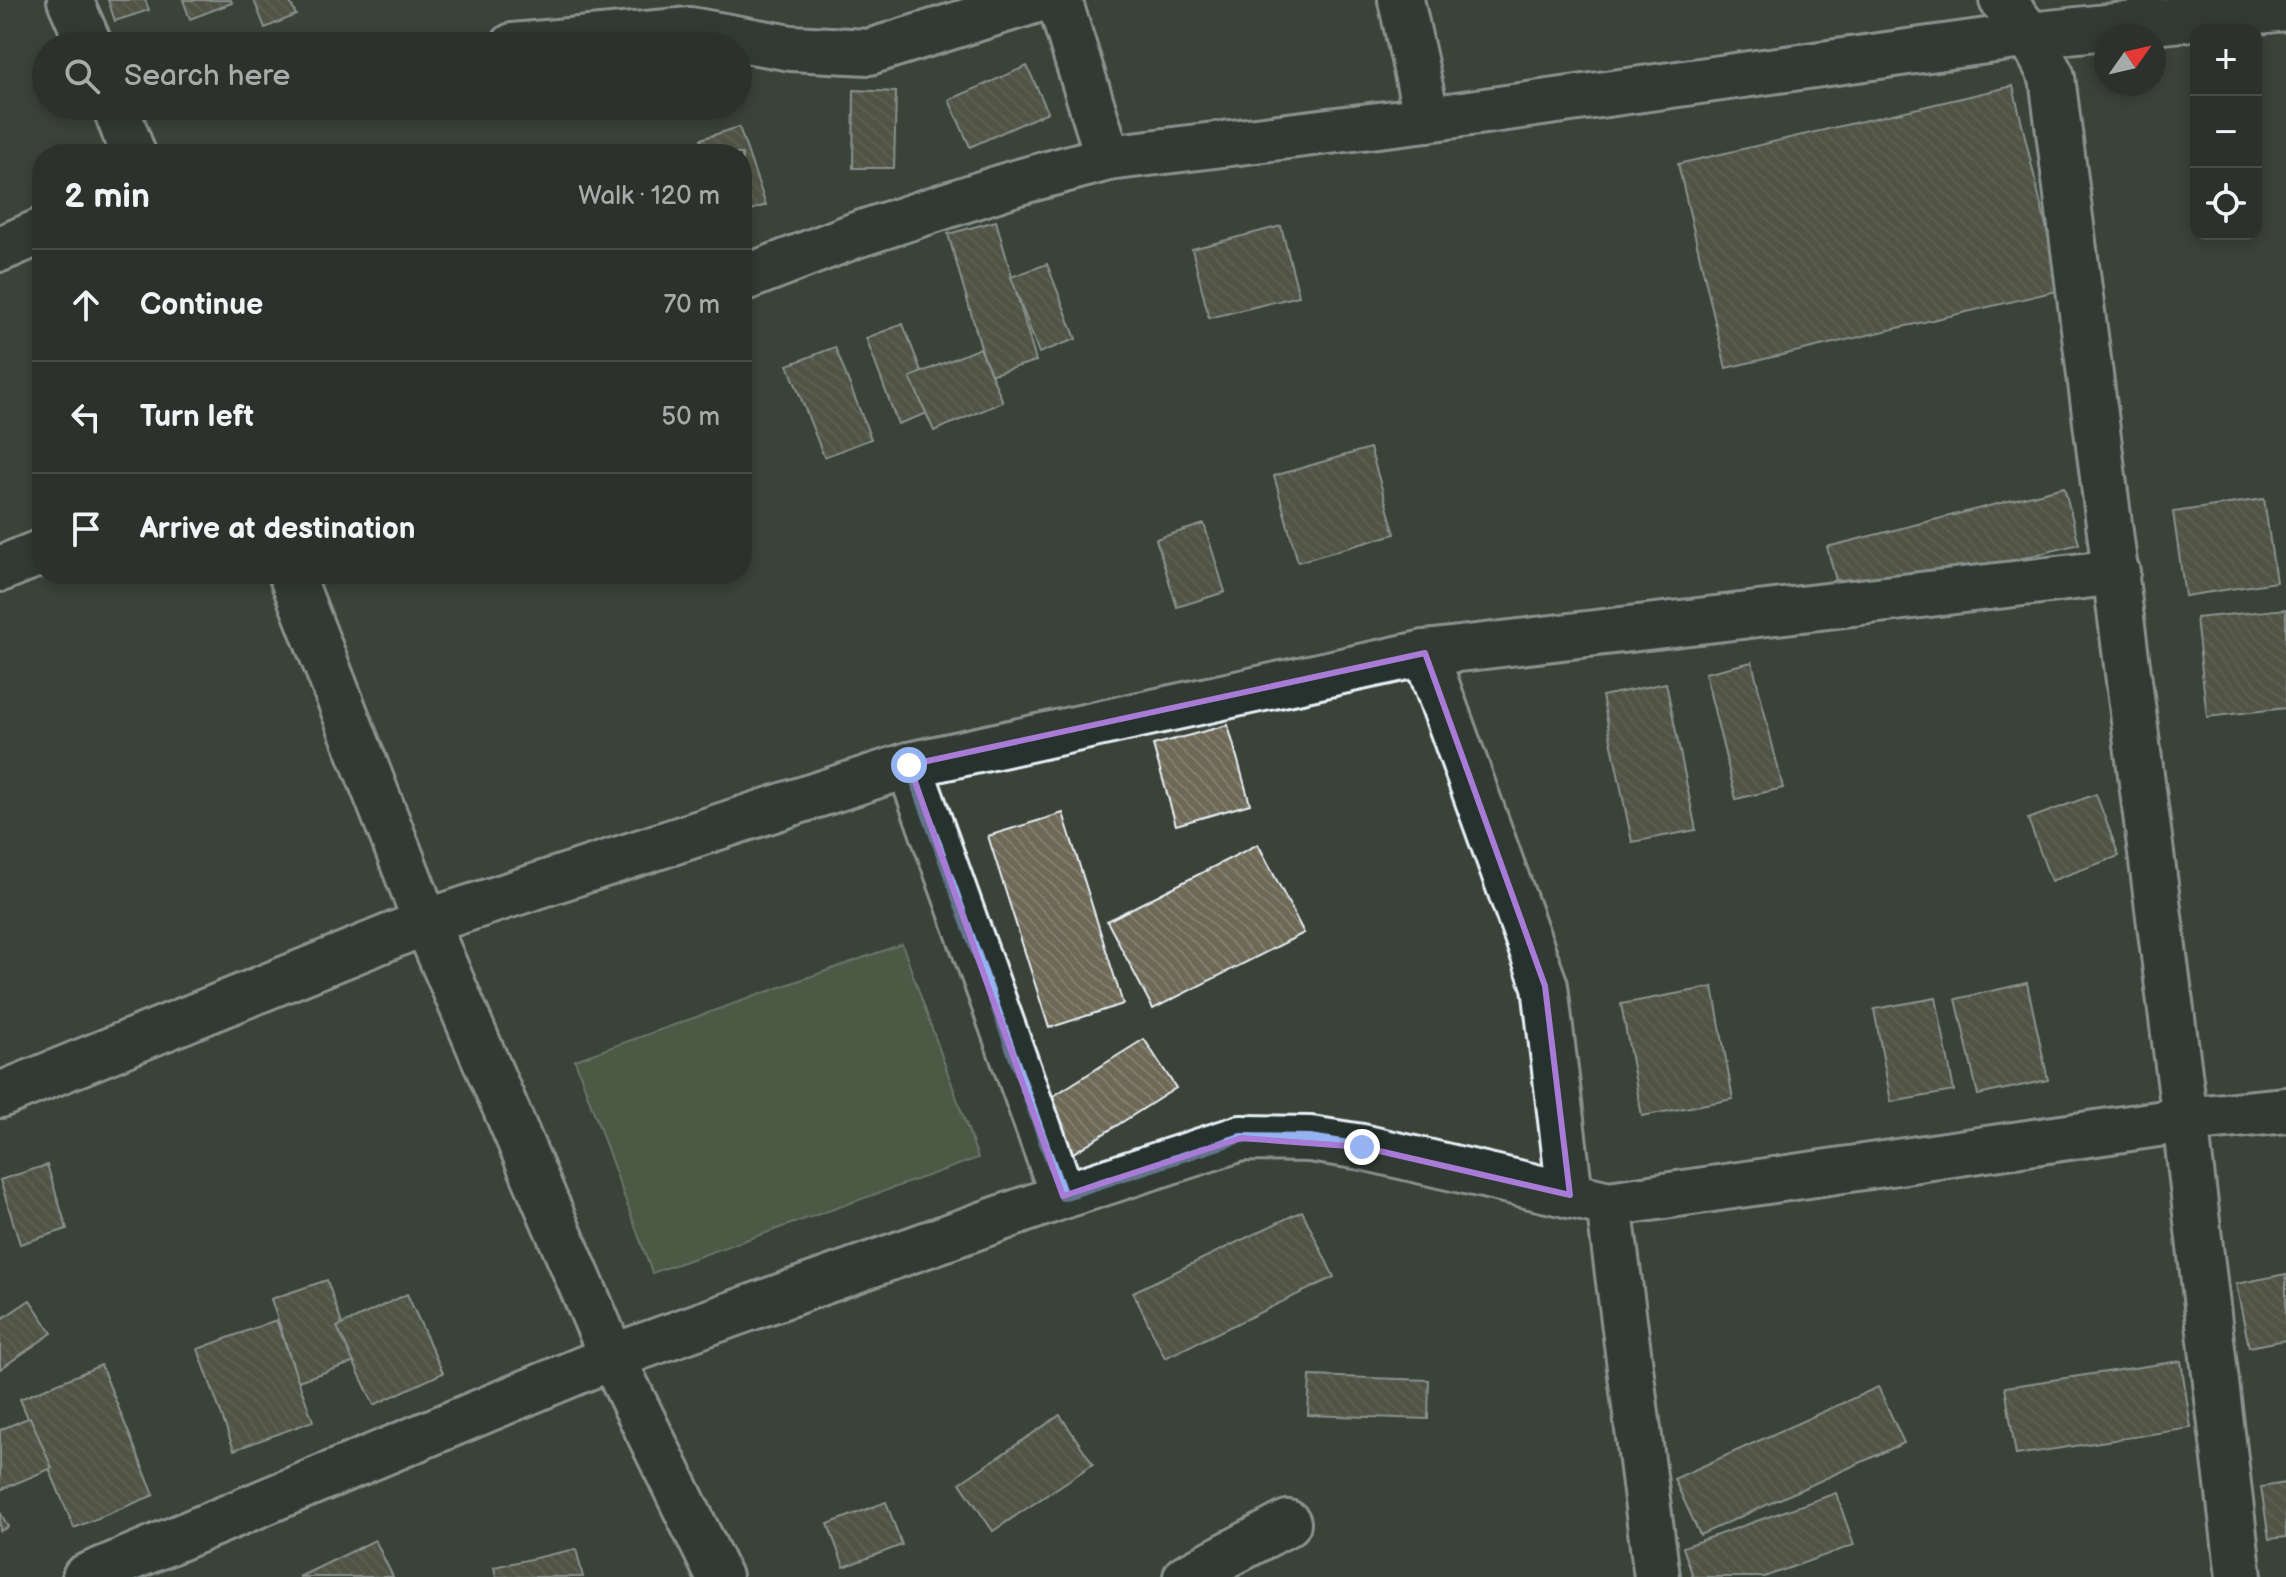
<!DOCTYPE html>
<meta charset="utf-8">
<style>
body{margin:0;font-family:"Balsamiq Sans",sans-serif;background:#383e37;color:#f1f3f6}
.controls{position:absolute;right:24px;top:24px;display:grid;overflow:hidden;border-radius:16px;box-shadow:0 4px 12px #0003}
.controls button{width:72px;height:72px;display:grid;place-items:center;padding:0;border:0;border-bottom:2px solid #484d47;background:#2c322b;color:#f1f3f6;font:40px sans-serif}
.compass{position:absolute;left:2094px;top:24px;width:72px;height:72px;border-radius:50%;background:#2c322b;box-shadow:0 4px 12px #0003;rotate:56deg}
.stop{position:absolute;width:24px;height:24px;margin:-18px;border:6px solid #95b2f1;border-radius:50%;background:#fff}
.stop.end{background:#95b2f1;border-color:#fff;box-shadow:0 2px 8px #0008}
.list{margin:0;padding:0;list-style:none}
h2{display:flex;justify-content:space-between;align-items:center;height:104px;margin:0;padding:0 32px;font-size:34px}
h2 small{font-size:26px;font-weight:400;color:#a6aaa9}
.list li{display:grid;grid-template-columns:52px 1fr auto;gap:24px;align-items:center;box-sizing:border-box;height:112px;padding:0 32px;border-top:2px solid #484d47}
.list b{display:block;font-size:30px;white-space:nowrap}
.list em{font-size:26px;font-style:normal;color:#a6aaa9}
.icon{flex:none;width:44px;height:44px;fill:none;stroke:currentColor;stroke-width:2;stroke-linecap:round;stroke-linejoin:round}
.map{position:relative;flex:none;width:2286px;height:1577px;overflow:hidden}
.search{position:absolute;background:#2c322b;box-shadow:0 4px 12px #0003;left:32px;top:32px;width:720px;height:88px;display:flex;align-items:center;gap:20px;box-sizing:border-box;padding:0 28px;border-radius:44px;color:#a6aaa9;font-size:30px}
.panel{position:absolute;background:#2c322b;box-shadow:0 4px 12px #0003;left:32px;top:144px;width:720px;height:440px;border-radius:32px}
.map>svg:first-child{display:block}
.pitch{fill:#5f7356;stroke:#a4b2a7;stroke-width:2}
.building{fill:url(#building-back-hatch);stroke:#e8f1f8;stroke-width:2}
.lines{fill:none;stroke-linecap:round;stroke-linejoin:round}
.minor-casing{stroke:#e8f1f8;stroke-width:50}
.minor{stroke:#26332d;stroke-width:44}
.route{stroke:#95b2f1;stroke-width:10}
.marked{fill:none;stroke:#a77bd6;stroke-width:6;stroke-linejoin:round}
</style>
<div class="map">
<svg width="2286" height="1577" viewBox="0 0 2286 1577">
<defs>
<pattern id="building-back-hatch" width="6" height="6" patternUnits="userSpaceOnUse" patternTransform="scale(2)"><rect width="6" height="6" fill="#6d6956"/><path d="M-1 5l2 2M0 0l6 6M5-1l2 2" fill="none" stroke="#827f6f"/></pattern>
</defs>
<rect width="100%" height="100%" fill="#3b4339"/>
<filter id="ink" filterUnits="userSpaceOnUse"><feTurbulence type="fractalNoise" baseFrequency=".0125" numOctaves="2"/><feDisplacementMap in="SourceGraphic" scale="16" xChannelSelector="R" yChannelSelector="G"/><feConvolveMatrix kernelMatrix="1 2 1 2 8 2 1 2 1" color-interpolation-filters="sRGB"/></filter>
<g filter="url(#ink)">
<polygon class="pitch" points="902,944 978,1158 652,1273 575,1060"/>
<g class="building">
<polygon points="108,0 145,0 149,10 115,21"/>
<polygon points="183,0 231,0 232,3 190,19"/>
<polygon points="254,0 289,0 296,15 265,28"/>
<polygon points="1027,66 1048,112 970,147 949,100"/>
<polygon points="2013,86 2061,290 1726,368 1678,164"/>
<polygon points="854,90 896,92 894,168 853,168"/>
<polygon points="739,127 766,205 742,213 742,154 706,154 701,139"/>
<polygon points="996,221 1036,361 989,375 948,234"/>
<polygon points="1281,226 1299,296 1209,318 1192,249"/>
<polygon points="1047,264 1076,339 1039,353 1011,277"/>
<polygon points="903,324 936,410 898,424 866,338"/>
<polygon points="835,347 871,439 824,457 788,365"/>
<polygon points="980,348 1003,402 934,431 910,377"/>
<polygon points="1370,448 1395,534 1298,562 1274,476"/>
<polygon points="2064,487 2079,544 1842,603 1827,547"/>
<polygon points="2264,499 2276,582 2185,596 2173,512"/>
<polygon points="1204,524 1225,592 1177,607 1156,539"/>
<polygon points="2286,609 2286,708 2207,717 2196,618"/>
<polygon points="1752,662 1783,788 1736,799 1705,673"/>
<polygon points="1666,683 1696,830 1632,842 1602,696"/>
<polygon points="1228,725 1250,804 1176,825 1153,745"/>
<polygon points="2096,794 2119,856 2051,881 2028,819"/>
<polygon points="1063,813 1123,1004 1049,1028 988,836"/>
<polygon points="1258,844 1304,933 1153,1009 1107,921"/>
<polygon points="2027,983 2048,1080 1978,1095 1956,999"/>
<polygon points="1713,987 1733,1099 1642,1116 1621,1004"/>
<polygon points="1936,998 1954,1091 1891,1102 1874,1009"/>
<polygon points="1144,1039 1176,1088 1070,1155 1039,1105"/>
<polygon points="47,1165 67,1229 20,1244 0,1180"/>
<polygon points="1302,1211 1334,1277 1165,1358 1133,1292"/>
<polygon points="2286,1274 2286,1340 2249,1347 2236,1284"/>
<polygon points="327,1280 355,1362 298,1381 271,1299"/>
<polygon points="407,1294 443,1373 374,1405 337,1327"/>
<polygon points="30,1300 52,1333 0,1369 0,1320"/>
<polygon points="276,1320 313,1421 234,1450 198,1349"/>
<polygon points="2181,1361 2191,1428 2016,1455 2005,1387"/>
<polygon points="101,1365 154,1495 74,1528 20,1399"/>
<polygon points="1310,1376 1429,1380 1428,1419 1308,1415"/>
<polygon points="1878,1387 1904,1443 1700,1535 1674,1479"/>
<polygon points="1060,1415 1093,1464 993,1531 960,1483"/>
<polygon points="30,1417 52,1468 0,1490 0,1430"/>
<polygon points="2286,1483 2286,1537 2269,1539 2261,1487"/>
<polygon points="1836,1493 1854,1545 1764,1577 1693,1577 1683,1547"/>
<polygon points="886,1502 902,1545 844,1567 828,1524"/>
<polygon points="0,1512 8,1527 0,1531"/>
<polygon points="375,1540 393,1577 299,1577"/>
<polygon points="576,1549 583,1577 496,1577 494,1567"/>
</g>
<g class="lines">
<defs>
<g id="minor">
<polyline points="70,0 90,46"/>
<polyline points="1059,0 1108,158"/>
<polyline points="1401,0 1427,119"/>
<polyline points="2002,0 2030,35 2052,77 2185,1120 2239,1577"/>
<polyline points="513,46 690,30 791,48 869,52 1037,0"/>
<polyline points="115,106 133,154"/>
<polyline points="0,249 42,231"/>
<polyline points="742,279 856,235 1015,183 1108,158 1427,119 2030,35 2286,8"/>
<polyline points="0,569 42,552"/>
<polyline points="291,574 426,922 612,1357 719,1577"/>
<polyline points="1425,653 1545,986 1570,1195"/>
<polyline points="909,765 1063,1196"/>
<polyline points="0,1095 426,922 909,765 1425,653 2117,572"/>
<polyline points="1609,1204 1657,1577"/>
<polyline points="85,1577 612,1357 1063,1196 1241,1138 1310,1139 1362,1147 1609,1204 2185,1120 2286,1110"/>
<polyline points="1186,1577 1288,1523"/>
</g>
</defs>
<use href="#minor" class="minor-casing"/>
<use href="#minor" class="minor"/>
</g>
</g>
<g class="lines" filter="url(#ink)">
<polyline class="route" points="909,765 1063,1196 1241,1138 1310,1139 1362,1147"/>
</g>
<path d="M0 0H2286V1577H0ZM1425,653L1545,986L1570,1195L1362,1147L1241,1138L1063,1196L909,765Z" fill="#3b4339" fill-opacity=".55" fill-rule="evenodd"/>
<path class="marked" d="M1425,653L1545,986L1570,1195L1362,1147L1241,1138L1063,1196L909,765Z"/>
</svg>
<div class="controls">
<button>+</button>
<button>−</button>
<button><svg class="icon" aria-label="locate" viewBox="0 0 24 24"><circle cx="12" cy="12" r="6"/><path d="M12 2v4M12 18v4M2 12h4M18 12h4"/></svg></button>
</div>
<svg class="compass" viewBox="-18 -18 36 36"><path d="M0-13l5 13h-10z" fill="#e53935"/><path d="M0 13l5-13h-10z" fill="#a6aaa9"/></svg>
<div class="stop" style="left:909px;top:765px"></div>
<div class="stop end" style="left:1362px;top:1147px"></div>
<div class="search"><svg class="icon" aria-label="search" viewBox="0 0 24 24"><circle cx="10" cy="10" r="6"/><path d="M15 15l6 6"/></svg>Search here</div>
<section class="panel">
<h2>2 min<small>Walk · 120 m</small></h2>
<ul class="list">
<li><svg class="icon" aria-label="ahead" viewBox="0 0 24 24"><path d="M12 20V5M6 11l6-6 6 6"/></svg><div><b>Continue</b></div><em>70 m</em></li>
<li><svg class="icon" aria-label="left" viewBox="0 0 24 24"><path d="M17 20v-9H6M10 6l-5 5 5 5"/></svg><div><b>Turn left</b></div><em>50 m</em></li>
<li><svg class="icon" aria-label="arrive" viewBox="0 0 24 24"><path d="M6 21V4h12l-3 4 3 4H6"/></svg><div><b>Arrive at destination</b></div></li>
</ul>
</section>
</div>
